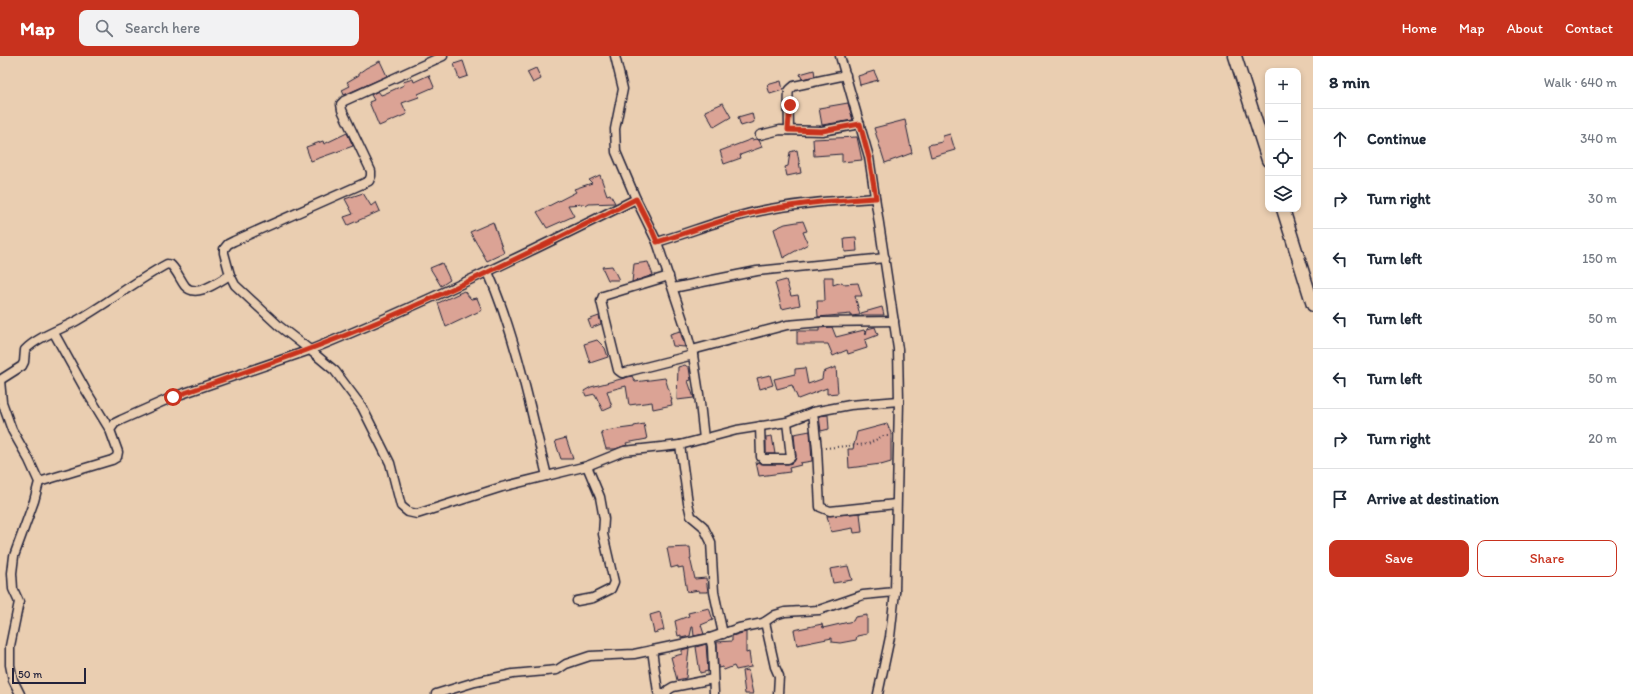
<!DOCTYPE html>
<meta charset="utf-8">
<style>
body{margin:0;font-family:Itim,sans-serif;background:#f2f2f3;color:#1f2937}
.controls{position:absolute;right:12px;top:12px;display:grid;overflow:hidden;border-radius:8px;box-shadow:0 2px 6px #0003}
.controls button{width:36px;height:36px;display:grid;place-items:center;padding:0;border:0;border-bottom:1px solid #e0e1e3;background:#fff;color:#1f2937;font:20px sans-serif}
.scale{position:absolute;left:12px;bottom:10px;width:74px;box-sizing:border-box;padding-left:4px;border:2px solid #22223b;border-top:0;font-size:11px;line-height:14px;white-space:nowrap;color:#22223b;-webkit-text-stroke:3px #eaceb1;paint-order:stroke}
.stop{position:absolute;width:12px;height:12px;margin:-9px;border:3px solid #c8321e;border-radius:50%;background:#fff}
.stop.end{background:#c8321e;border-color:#fff;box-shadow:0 1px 4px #0008}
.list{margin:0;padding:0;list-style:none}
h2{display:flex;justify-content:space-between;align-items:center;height:52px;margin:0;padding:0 16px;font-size:17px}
h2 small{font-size:13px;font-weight:400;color:#747a83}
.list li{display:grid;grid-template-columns:26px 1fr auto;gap:12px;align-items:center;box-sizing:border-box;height:60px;padding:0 16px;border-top:1px solid #e0e1e3}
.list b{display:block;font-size:15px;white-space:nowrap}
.list em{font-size:13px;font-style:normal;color:#747a83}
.actions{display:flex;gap:8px;padding:12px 16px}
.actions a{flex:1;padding:9px 0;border:1px solid #c8321e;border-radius:8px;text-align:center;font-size:14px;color:#c8321e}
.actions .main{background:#c8321e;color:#fff}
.icon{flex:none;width:22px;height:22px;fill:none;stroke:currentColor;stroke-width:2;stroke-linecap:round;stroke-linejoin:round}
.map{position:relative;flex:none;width:1313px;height:638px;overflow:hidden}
header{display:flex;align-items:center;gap:24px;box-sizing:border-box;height:56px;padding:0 20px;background:#c8321e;color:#fff}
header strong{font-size:19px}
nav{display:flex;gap:22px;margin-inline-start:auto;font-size:14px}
.search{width:280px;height:36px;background:#f2f2f3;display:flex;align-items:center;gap:10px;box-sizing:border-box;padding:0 14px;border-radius:8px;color:#747a83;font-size:15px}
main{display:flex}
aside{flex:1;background:#fff}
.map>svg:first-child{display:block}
.building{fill:#dba395;stroke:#22223b}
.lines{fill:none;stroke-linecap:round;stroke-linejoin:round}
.minor-casing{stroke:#22223b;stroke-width:11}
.secondary-casing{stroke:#22223b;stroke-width:15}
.path{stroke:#22223b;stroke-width:2;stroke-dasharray:1 3;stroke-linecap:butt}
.minor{stroke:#eaceb1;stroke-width:8}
.secondary{stroke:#eaceb1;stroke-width:12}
.route{stroke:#c8321e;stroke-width:5}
</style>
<header>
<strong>Map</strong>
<div class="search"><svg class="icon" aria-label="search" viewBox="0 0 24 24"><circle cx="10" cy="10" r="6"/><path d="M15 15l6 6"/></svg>Search here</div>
<nav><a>Home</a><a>Map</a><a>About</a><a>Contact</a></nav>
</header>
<main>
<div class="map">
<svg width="1313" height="638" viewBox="0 0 1313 638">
<rect width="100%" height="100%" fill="#eaceb1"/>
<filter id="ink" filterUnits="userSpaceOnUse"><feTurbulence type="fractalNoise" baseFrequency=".025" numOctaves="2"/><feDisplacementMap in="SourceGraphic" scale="8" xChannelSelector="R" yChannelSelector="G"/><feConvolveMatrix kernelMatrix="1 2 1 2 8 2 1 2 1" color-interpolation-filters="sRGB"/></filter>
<g filter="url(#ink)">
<g class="building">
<polygon points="380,5 387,20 344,39 342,34 350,30 347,26 359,19 359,17 366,12"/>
<polygon points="463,5 468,20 459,23 454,8"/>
<polygon points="536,12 541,23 533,27 527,16"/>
<polygon points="814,14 815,20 802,23 800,18"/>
<polygon points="874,15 878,24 860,29 858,20"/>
<polygon points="429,19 434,31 418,38 419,41 402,47 407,58 379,70 369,46 374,44 371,39 378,35 381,39 384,38 404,29 403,26 413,23 414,26"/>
<polygon points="781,25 783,34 770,38 767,29"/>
<polygon points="723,47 731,61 714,71 705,55"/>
<polygon points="848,47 853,64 822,69 819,52"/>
<polygon points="752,57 754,66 741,70 738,61"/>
<polygon points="905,64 912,97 885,107 874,72"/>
<polygon points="347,77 353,90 311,105 306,91 323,85 324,88"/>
<polygon points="950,78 955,94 931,101 928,89 942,86 943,80"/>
<polygon points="857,81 862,104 842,106 842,98 814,100 813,83"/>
<polygon points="752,83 752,84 756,83 759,84 762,91 740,99 741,102 724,108 720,95"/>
<polygon points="797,94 801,117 787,120 785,111 788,110 790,96"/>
<polygon points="600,119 607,139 610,138 615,147 589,148 586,150 584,148 568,149 574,160 547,172 537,156 576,136 574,133 592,127 589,124"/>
<polygon points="363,137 371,150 376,146 380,155 348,169 344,161 353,158 345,143"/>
<polygon points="803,165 807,175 803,176 808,188 783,202 774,173 785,168"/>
<polygon points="493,166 504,197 487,205 470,176"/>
<polygon points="856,181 857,195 845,196 844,182"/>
<polygon points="648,206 653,219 632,226 634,208"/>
<polygon points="442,207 450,224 441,230 430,212"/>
<polygon points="612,210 619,224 608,224 602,211"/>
<polygon points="824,221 833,221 833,229 842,226 843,228 858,227 862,240 855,240 860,259 851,260 851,258 818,261 817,245 825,245"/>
<polygon points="786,224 791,240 798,239 800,249 782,253 775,227"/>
<polygon points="464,235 471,243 477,242 482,254 446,271 438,247"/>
<polygon points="882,251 884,259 861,259 861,257"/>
<polygon points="599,260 601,268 591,272 588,264"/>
<polygon points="832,271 836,281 864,274 866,279 867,273 875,271 878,279 865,284 867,292 848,298 847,294 833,300 828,288 797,288 797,275 819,275 819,272"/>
<polygon points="680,275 685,291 673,290 670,278"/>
<polygon points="597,284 605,292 608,301 590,307 584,288"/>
<polygon points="685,309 689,312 691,324 688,325 694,342 677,344 678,311"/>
<polygon points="836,311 838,337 827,338 827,332 798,343 792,329 777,333 774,323 795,318 795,313 805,312 808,328 822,323 823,316"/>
<polygon points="770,319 773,329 760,333 757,322"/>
<polygon points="632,320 635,326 665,322 672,344 671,344 672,349 653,353 652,346 629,349 626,330 607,335 612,351 603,355 595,338 586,340 584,335 591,331"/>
<polygon points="828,359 829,373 821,375 819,360"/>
<polygon points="644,368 647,383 626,387 627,389 615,393 606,393 601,376 612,374 634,371 634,370"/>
<polygon points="887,368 891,377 891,406 881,409 881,408 849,412 848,393 853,393 857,376"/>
<polygon points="810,375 812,405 800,407 801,409 789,412 790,416 759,420 756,406 763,408 788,408 794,406 796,400 794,378"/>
<polygon points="772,380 775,398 766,398 766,381"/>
<polygon points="566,382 573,403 561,403 555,385"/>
<polygon points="860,457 862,476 854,477 853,472 831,476 827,460"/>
<polygon points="690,491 691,502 690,502 695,523 706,522 708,536 699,536 699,534 687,536 683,511 678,512 678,510 671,512 667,492"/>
<polygon points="848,510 852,524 833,527 830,513"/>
<polygon points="709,552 713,564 701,569 704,578 694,580 693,571 692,571 690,580 681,582 681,579 678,580 675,565 689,560 688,557"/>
<polygon points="660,556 664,574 654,577 650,559"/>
<polygon points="867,559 867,578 857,580 856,584 840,587 832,586 832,582 797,589 794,574 822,568 823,572 853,565 855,561"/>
<polygon points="746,576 746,597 749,596 751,611 736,614 734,610 724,614 723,611 718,612 717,586 732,585 732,580"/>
<polygon points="706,588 708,615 700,617 696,591"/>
<polygon points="689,592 686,622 677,624 671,601 682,598 682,594"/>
<polygon points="748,614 753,638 745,638 742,615"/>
</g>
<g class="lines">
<defs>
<g id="minor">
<path d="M443,0L344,45L341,48L342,54L371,115V120L369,125L234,185L228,188L224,193V197L230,219L235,229L279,270L310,294C421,249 528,197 636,143"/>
<polyline points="615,0 623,33 615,73 616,96 636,143 657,186 683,264 693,299 699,338 704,383"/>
<polyline points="840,0 869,101 898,293 899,345 895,536 890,581 878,638"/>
<path d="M789,74C789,68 788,37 789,35C790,33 792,32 794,30L846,19"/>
<polyline points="760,79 780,74 822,75 860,68"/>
<path d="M657,186C685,178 712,167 739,160C783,148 830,145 875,142"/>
<path d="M488,216C516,281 530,351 547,420"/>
<polyline points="669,220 603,240 601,245 618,314 622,317 693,299"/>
<polyline points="673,232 757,215 885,202"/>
<polyline points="54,277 85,333 110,374"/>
<polyline points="692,294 787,269 822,266 894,265"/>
<polyline points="0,324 2,346 12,374 29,404 39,426 34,445 14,500 12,517 13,533 19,546 10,590 10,609 13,624 20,638"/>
<path d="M0,324L22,310L24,306L25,294C37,281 62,273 78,264C109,246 136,225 167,208L171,209C177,215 180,223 185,230C196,243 219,225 230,219"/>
<polyline points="813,356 817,393 820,451 830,455 896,448"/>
<polyline points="760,370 761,401 763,403 788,403 791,401 787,366"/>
<polyline points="680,389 688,447 691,460 703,470 711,486 714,536 723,578"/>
<polyline points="39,426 112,404 117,401 118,396 110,374 115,367 121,364 173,341 310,294 335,315 362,351 390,407 401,450 408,456 417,458 502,431 587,410 624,395 680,389 737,374 787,366 813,356 850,349 899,345"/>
<polyline points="577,545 593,542 611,533 614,526 603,478 604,463 600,441 587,410"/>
<polyline points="765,566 775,611 779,620 778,638"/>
<polyline points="652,594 658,636 662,638"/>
<polyline points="436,638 475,626 513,618 557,614 566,608 590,600 634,598 710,582"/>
<polyline points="666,638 668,634 673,631 713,623"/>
<polyline points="714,638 712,590 710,582 739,572 763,567 775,559 785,556 819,554 863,539 895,536"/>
</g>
<g id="secondary">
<polyline points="1235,0 1268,104"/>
<polyline points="1283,153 1313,249"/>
</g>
</defs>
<use href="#minor" class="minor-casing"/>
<use href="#secondary" class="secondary-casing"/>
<polyline class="path" points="825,392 868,388 883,380 891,380"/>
<use href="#minor" class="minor"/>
<use href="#secondary" class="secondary"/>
</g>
</g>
<g class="lines" filter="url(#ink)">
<path class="route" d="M173,341C242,317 312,294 380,265C467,228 551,186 636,143L652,174L657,186C684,178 712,167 739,160C783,148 830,145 876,142L869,102L860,68L822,75L788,74L790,49"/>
</g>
</svg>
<div class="controls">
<button>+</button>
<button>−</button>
<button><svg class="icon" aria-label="locate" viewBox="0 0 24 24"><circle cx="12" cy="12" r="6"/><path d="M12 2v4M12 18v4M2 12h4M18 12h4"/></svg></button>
<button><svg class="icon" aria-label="layers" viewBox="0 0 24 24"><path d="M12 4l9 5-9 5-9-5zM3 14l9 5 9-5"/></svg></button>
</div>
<div class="scale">50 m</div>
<div class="stop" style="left:173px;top:341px"></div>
<div class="stop end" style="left:790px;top:49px"></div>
</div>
<aside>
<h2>8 min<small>Walk · 640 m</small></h2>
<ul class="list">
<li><svg class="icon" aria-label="ahead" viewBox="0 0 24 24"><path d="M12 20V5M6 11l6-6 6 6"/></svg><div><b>Continue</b></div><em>340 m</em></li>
<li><svg class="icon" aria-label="right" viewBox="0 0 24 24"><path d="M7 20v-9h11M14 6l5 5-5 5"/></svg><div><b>Turn right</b></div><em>30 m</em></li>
<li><svg class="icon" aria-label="left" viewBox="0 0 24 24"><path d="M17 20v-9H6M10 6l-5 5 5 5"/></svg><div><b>Turn left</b></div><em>150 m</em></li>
<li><svg class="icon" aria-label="left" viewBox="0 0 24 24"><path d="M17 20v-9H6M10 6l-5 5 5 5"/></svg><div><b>Turn left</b></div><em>50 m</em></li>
<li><svg class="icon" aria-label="left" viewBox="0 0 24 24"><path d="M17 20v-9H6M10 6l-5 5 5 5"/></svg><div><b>Turn left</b></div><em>50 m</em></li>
<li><svg class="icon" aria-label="right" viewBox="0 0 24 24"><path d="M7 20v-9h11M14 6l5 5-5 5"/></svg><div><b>Turn right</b></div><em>20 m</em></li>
<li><svg class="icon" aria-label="arrive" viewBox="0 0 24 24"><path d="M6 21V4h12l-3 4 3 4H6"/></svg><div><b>Arrive at destination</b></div></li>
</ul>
<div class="actions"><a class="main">Save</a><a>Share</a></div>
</aside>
</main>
